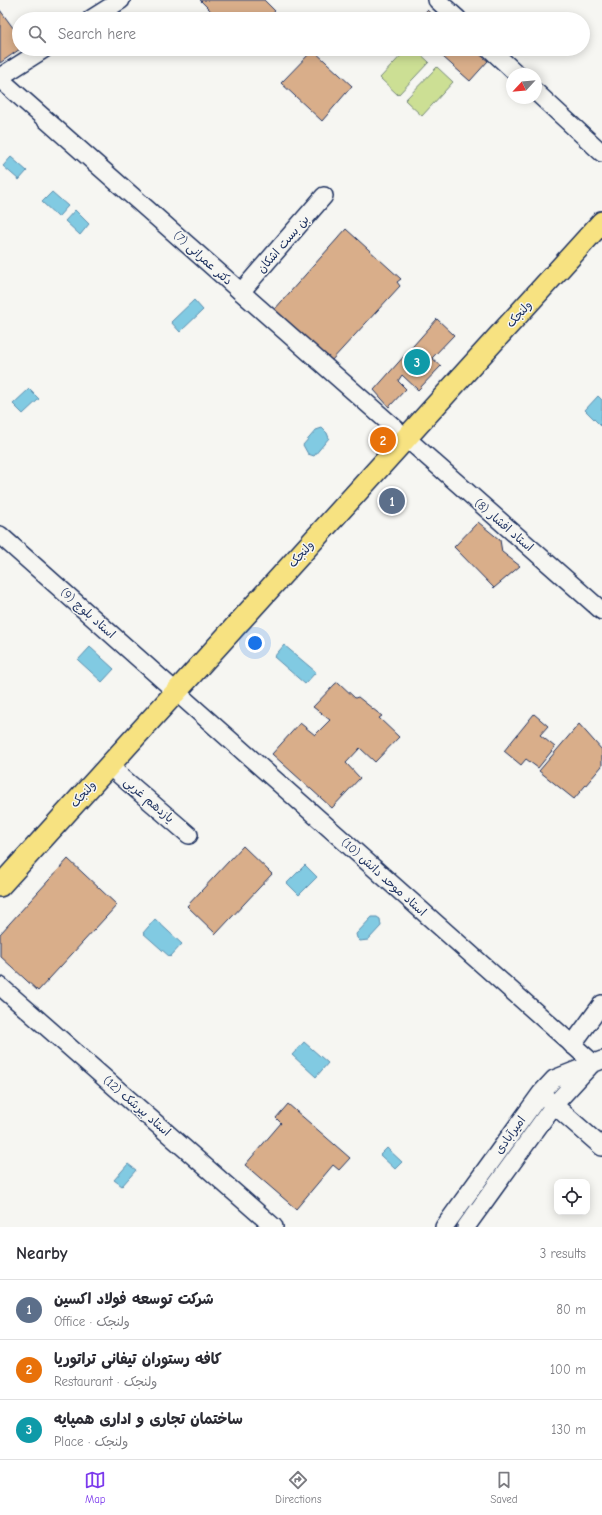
<!DOCTYPE html>
<meta charset="utf-8">
<style>
body{margin:0;font-family:"Comic Neue","Playpen Sans Arabic",sans-serif;background:#f7f7f7;color:#2b2b33}
.controls{position:absolute;right:12px;bottom:12px;display:grid;overflow:hidden;border-radius:8px;box-shadow:0 2px 10px #0003}
.controls button{width:36px;height:36px;display:grid;place-items:center;padding:0;border:0;border-bottom:1px solid #e1e1e2;background:#fff;color:#2b2b33;font:20px sans-serif}
.compass{position:absolute;left:506px;top:68px;width:36px;height:36px;border-radius:50%;background:#fff;box-shadow:0 2px 10px #0003;rotate:244deg}
.you{position:absolute;left:255px;top:643px;width:14px;height:14px;margin:-10px;border:3px solid #fff;border-radius:50%;background:#1a73e8;box-shadow:0 0 0 6px #1a73e833}
.badge{display:grid;place-items:center;width:26px;height:26px;border-radius:50%;background:#7c3aed;color:#fff;font-size:13px;font-weight:700}
.pin{position:absolute;translate:-50% -50%;border:2px solid #fff;box-shadow:0 1px 4px #0006}
.list{margin:0;padding:0;list-style:none}
h2{display:flex;justify-content:space-between;align-items:center;height:52px;margin:0;padding:0 16px;font-size:17px}
h2 small{font-size:13px;font-weight:400;color:#7c7c81}
.list li{display:grid;grid-template-columns:26px 1fr auto;gap:12px;align-items:center;box-sizing:border-box;height:60px;padding:0 16px;border-top:1px solid #e1e1e2}
.list b{display:block;font-size:15px;white-space:nowrap}
.list p{margin:0;font-size:13px;white-space:nowrap;color:#7c7c81}
.list em{font-size:13px;font-style:normal;color:#7c7c81}
.icon{flex:none;width:22px;height:22px;fill:none;stroke:currentColor;stroke-width:2;stroke-linecap:round;stroke-linejoin:round}
.map{position:relative;flex:none;width:602px;height:1227px;overflow:hidden}
.search{position:absolute;background:#fff;box-shadow:0 2px 10px #0003;left:12px;right:12px;top:12px;height:44px;display:flex;align-items:center;gap:10px;box-sizing:border-box;padding:0 14px;border-radius:22px;color:#7c7c81;font-size:15px}
.sheet{height:232px;background:#fff}
nav{display:flex;justify-content:space-around;align-items:center;box-sizing:border-box;height:56px;border-top:1px solid #e1e1e2;background:#fff;font-size:11px;color:#7c7c81}
nav a{display:grid;justify-items:center;gap:2px}
nav .on{color:#7c3aed}
.map>svg:first-child{display:block}
.green{fill:#ccdf94;stroke:#748779}
.water{fill:#81cae2;stroke:#588cad}
.building{fill:#d9ae8a;stroke:#1b2f5e}
.lines{fill:none;stroke-linecap:round;stroke-linejoin:round}
.minor-casing{stroke:#1b2f5e;stroke-width:20}
.major-casing{stroke:#1b2f5e;stroke-width:24}
.minor{stroke:#f6f6f2;stroke-width:17}
.major{stroke:#f7e281;stroke-width:21}
.labels{text-anchor:middle;stroke-width:3;stroke-linejoin:round;paint-order:stroke}
.street-label{font-size:12px;fill:#1b2f5e;stroke:#f6f6f2}
</style>
<div class="map">
<svg width="602" height="1227" viewBox="0 0 602 1227">
<rect width="100%" height="100%" fill="#f6f6f2"/>
<filter id="ink" filterUnits="userSpaceOnUse"><feTurbulence type="fractalNoise" baseFrequency=".025" numOctaves="2"/><feDisplacementMap in="SourceGraphic" scale="8" xChannelSelector="R" yChannelSelector="G"/><feConvolveMatrix kernelMatrix="1 2 1 2 8 2 1 2 1" color-interpolation-filters="sRGB"/></filter>
<g filter="url(#ink)">
<g class="green">
<polygon points="407,49 415,49 429,62 398,95 380,78"/>
<polygon points="437,67 453,82 422,116 405,100"/>
</g>
<g class="water">
<polygon points="11,157 27,171 19,180 3,166"/>
<polygon points="52,192 68,206 58,217 42,202"/>
<polygon points="75,210 89,224 80,235 65,221"/>
<polygon points="194,300 203,310 180,332 171,322"/>
<polygon points="29,389 39,399 23,414 13,404"/>
<polygon points="598,396 602,400 601,426 585,410"/>
<polygon points="322,428 327,433 329,438 314,456 308,454 303,445 316,430"/>
<polygon points="284,645 316,672 305,684 274,657"/>
<polygon points="90,647 114,669 102,682 78,660"/>
<polygon points="305,865 317,877 299,895 287,883"/>
<polygon points="372,917 377,917 380,919 381,926 368,940 360,941 357,938 356,934"/>
<polygon points="155,919 182,944 170,957 143,933"/>
<polygon points="304,1042 328,1063 316,1077 292,1055"/>
<polygon points="387,1148 402,1162 395,1169 380,1155"/>
<polygon points="128,1164 136,1170 122,1186 114,1180"/>
</g>
<g class="building">
<polygon points="200,0 264,0 275,11 267,19 219,19"/>
<polygon points="0,10 19,36 20,49 0,63"/>
<polygon points="427,10 437,19 420,19"/>
<polygon points="434,49 473,49 488,61 470,81"/>
<polygon points="313,50 352,86 322,121 281,83"/>
<polygon points="346,229 401,279 397,282 400,286 331,361 274,310"/>
<polygon points="437,319 454,335 432,358 441,366 418,390 402,375 398,381 406,389 389,407 374,390"/>
<polygon points="478,522 500,540 502,552 520,566 494,588 454,547"/>
<polygon points="338,682 355,698 358,697 382,716 379,718 399,737 375,762 360,748 346,763 360,778 332,808 272,754 300,723 315,735 330,720 313,707 335,684"/>
<polygon points="534,714 548,726 540,735 555,747 538,768 526,759 521,765 504,751"/>
<polygon points="579,724 602,750 602,766 574,799 539,771"/>
<polygon points="243,846 272,874 216,934 187,906"/>
<polygon points="68,859 117,905 38,991 0,956 0,934"/>
<polygon points="288,1104 350,1158 339,1170 333,1165 296,1209 245,1165 281,1123 276,1118"/>
</g>
<g class="lines">
<defs>
<g id="minor">
<polyline points="437,0 458,19"/>
<polyline points="91,19 121,0"/>
<polyline points="490,49 517,74"/>
<polyline points="0,77 44,49"/>
<polyline points="0,79 602,611"/>
<polyline points="536,92 602,153"/>
<polyline points="241,292 324,196"/>
<polyline points="0,535 593,1063"/>
<polyline points="109,766 189,835"/>
<polyline points="0,986 274,1227"/>
<polyline points="572,1045 602,1004"/>
<polyline points="545,1097 602,1147"/>
<polyline points="444,1227 541,1093 554,1079 602,1060"/>
<polyline points="466,1227 554,1105 589,1067"/>
</g>
<polyline id="major" points="0,886 602,222"/>
</defs>
<use href="#minor" class="minor-casing"/>
<use href="#major" class="major-casing"/>
<use href="#minor" class="minor"/>
<use href="#major" class="major"/>
</g>
</g>
<g class="labels">
<g class="street-label">
<text transform="translate(283 244) rotate(-49)" y="4">بن بست اشکان</text>
<text transform="translate(203 258) rotate(42)" y="4">دکتر عمرانی (7)</text>
<text transform="translate(519 314) rotate(-48)" y="4">ولنجک</text>
<text transform="translate(504 525) rotate(41)" y="4">استاد افشار (8)</text>
<text transform="translate(301 554) rotate(-48)" y="4">ولنجک</text>
<text transform="translate(88 613) rotate(42)" y="4">استاد بلوچ (9)</text>
<text transform="translate(83 794) rotate(-48)" y="4">ولنجک</text>
<text transform="translate(149 800) rotate(41)" y="4">یازدهم غربی</text>
<text transform="translate(384 877) rotate(42)" y="4">استاد موحد دانش (10)</text>
<text transform="translate(137 1106) rotate(41)" y="4">استاد بیرشک (12)</text>
<text transform="translate(510 1135) rotate(-54)" y="4">امیرآبادی</text>
</g>
</g>
</svg>
<div class="controls">
<button><svg class="icon" aria-label="locate" viewBox="0 0 24 24"><circle cx="12" cy="12" r="6"/><path d="M12 2v4M12 18v4M2 12h4M18 12h4"/></svg></button>
</div>
<svg class="compass" viewBox="-18 -18 36 36"><path d="M0-13l5 13h-10z" fill="#e53935"/><path d="M0 13l5-13h-10z" fill="#7c7c81"/></svg>
<div class="you"></div>
<div class="pin badge" style="left:392px;top:501px;background:#5c6f8a">1</div>
<div class="pin badge" style="left:383px;top:440px;background:#e8710a">2</div>
<div class="pin badge" style="left:417px;top:362px;background:#0f9aa8">3</div>
<div class="search"><svg class="icon" aria-label="search" viewBox="0 0 24 24"><circle cx="10" cy="10" r="6"/><path d="M15 15l6 6"/></svg>Search here</div>
</div>
<section class="sheet">
<h2>Nearby<small>3 results</small></h2>
<ul class="list">
<li><span class="badge" style="background:#5c6f8a">1</span><div><b>شرکت توسعه فولاد اکسین</b><p>Office · ولنجک</p></div><em>80 m</em></li>
<li><span class="badge" style="background:#e8710a">2</span><div><b>کافه رستوران تیفانی تراتوریا</b><p>Restaurant · ولنجک</p></div><em>100 m</em></li>
<li><span class="badge" style="background:#0f9aa8">3</span><div><b>ساختمان تجاری و اداری همپایه</b><p>Place · ولنجک</p></div><em>130 m</em></li>
</ul>
</section>
<nav>
<a class="on"><svg class="icon" aria-label="map" viewBox="0 0 24 24"><path d="M3 6l6-2 6 2 6-2v14l-6 2-6-2-6 2zM9 4v14M15 6v14"/></svg>Map</a>
<a><svg class="icon" aria-label="directions" viewBox="0 0 24 24"><path d="M12 3l9 9-9 9-9-9zM9 14v-3h6M13 9l2 2-2 2"/></svg>Directions</a>
<a><svg class="icon" aria-label="saved" viewBox="0 0 24 24"><path d="M7 4h10v16l-5-4-5 4z"/></svg>Saved</a>
</nav>
